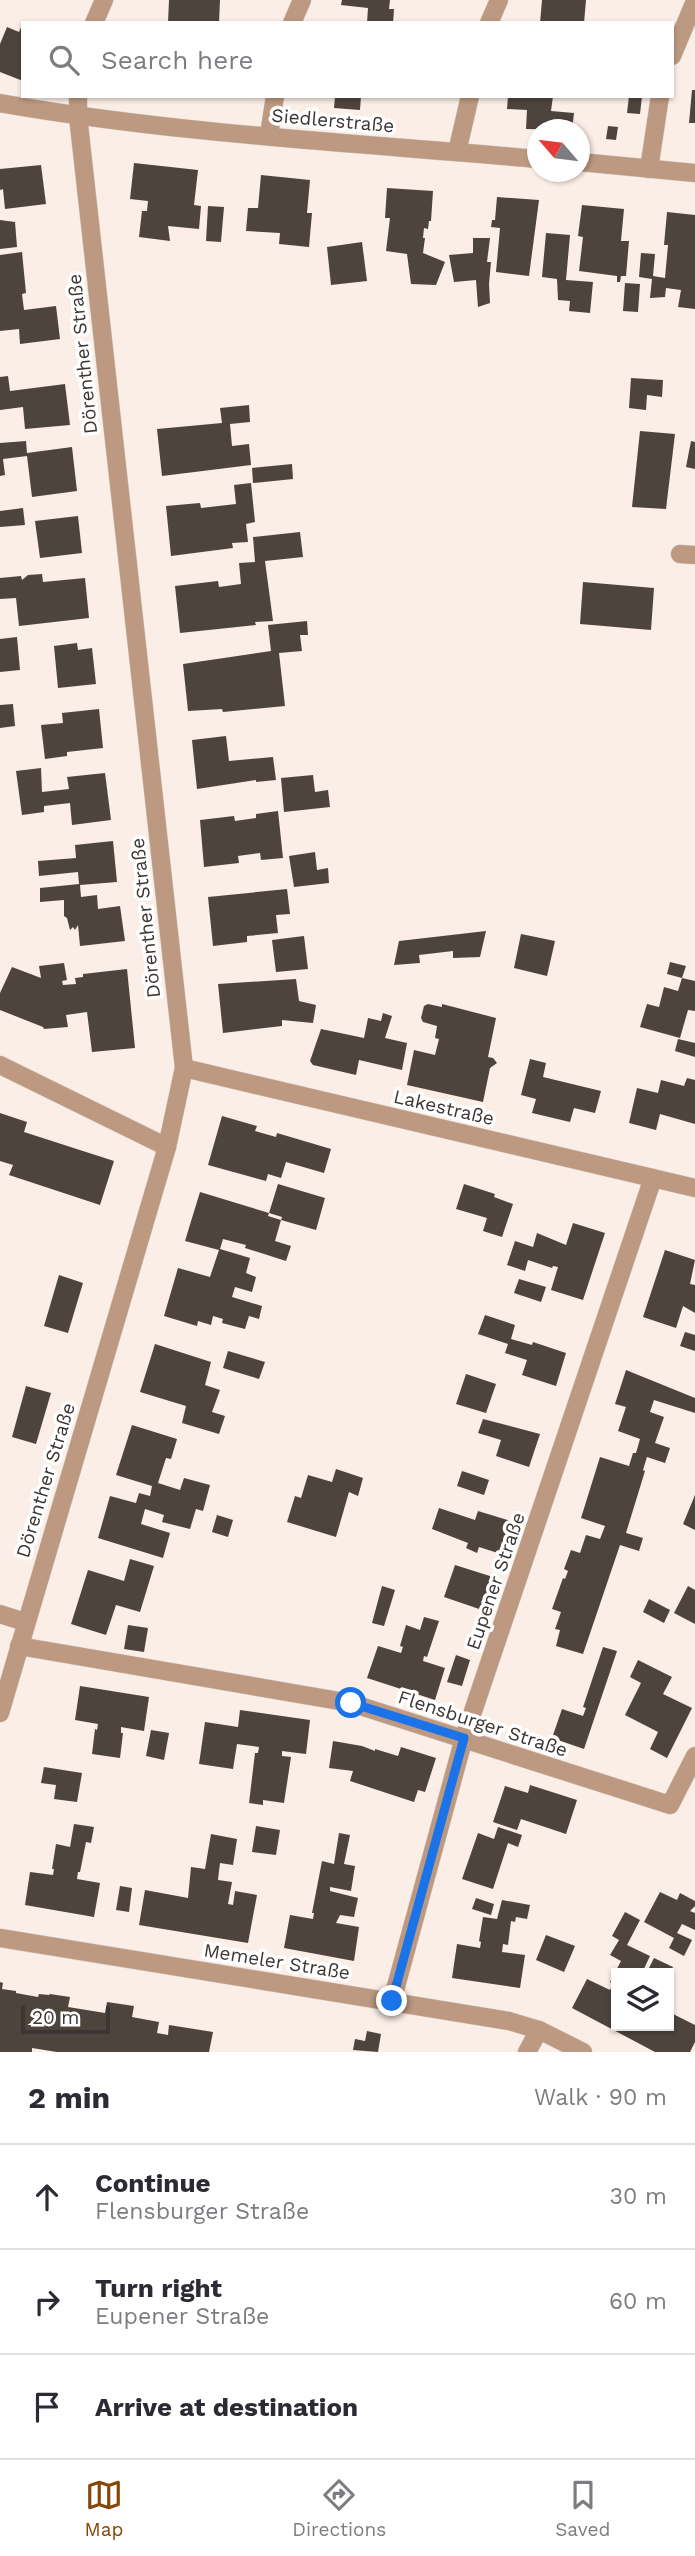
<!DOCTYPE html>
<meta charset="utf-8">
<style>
body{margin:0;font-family:"Work Sans",sans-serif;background:#f7f7f7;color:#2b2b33}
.controls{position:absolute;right:21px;bottom:21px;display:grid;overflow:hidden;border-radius:0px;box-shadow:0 2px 5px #0004}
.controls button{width:63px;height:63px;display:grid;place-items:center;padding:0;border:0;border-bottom:2px solid #e1e1e2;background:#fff;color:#2b2b33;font:35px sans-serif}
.compass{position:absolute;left:527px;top:119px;width:63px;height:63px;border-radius:50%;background:#fff;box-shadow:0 2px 5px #0004;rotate:298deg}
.scale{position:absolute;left:21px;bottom:18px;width:89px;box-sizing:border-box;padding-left:7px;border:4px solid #3b3633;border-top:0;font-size:19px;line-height:24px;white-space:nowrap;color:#3b3633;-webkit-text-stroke:5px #fff;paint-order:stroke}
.stop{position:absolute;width:21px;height:21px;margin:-16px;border:5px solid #1a73e8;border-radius:50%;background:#fff}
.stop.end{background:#1a73e8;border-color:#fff;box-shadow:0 2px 7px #0008}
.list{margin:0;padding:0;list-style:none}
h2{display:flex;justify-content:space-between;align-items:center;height:91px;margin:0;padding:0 28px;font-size:30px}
h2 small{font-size:23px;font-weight:400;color:#7c7c81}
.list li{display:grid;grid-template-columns:46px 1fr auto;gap:21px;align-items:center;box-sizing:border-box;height:105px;padding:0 28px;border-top:2px solid #e1e1e2}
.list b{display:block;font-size:26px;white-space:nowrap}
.list p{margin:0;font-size:23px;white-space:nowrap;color:#7c7c81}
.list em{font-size:23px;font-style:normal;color:#7c7c81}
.icon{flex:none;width:38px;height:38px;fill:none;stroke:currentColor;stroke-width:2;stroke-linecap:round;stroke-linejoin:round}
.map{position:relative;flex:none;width:695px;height:2052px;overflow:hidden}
.search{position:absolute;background:#fff;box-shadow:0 2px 5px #0004;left:21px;right:21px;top:21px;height:77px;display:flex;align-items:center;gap:18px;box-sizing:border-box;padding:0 24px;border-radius:0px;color:#7c7c81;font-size:26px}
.sheet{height:406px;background:#fff}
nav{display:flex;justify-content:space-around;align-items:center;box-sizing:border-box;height:98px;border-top:2px solid #e1e1e2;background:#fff;font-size:19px;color:#7c7c81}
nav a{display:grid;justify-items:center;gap:4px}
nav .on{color:#854707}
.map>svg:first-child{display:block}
.building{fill:#4d443e}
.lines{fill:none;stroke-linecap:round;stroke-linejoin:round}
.minor-casing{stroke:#d4c9c2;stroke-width:19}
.minor{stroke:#bc9980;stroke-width:18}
.route{stroke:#1a73e8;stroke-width:9}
.labels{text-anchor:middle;stroke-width:7;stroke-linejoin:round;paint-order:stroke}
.street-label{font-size:19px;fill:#3b3633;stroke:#fff}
</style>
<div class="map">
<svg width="695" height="2052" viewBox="0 0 695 2052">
<rect width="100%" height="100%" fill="#faeee6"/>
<g class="building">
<polygon points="169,0 220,0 219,23 168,23"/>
<polygon points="342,0 390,0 389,9 394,9 393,23 367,23 368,8 341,5"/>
<polygon points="542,0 586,0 584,23 540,23"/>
<polygon points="23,23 23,81 0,72 0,44 7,27 19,32"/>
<polygon points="692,90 695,90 695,123 689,123"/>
<polygon points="335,96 361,96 360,110 334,108"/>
<polygon points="508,96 553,96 551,111 574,113 572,130 526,129 527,110 507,109"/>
<polygon points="629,96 642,96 640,114 627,113"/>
<polygon points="608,126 618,127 616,140 606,139"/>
<polygon points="134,163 198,170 194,205 201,206 199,229 168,226 170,241 139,237 142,211 147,211 148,201 130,199"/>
<polygon points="41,165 46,204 5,209 3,189 0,190 0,169"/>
<polygon points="261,175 310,180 307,213 312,213 309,247 279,244 280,233 246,231 248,208 258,208"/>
<polygon points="387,188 433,191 431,221 429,221 428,229 424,228 423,238 425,238 423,253 445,262 436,285 411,284 407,254 386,251 390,218 385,218"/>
<polygon points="497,197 539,200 529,276 496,272 500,228 491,227 492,220 495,220"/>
<polygon points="582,205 624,209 621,241 629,241 626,276 621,276 620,282 617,282 617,276 579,271 583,237 578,236"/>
<polygon points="208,206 224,207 221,242 206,241"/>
<polygon points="667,212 695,215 695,309 678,307 681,290 666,288 665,297 650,298 652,279 639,277 641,253 655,254 653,276 665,278 668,245 664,245"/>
<polygon points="0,220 15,222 17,247 0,249"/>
<polygon points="546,233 570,235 566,280 593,282 590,313 569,311 570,301 558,300 557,279 542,277"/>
<polygon points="473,238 490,238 487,262 491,262 489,284 490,303 478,307 476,280 454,282 449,255 473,253"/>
<polygon points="362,242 367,281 331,285 327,247"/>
<polygon points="22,252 26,293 22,294 24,310 56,306 60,339 20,344 19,329 0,331 0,255"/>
<polygon points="625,283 640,284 638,312 623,311"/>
<polygon points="8,376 10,391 65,384 70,425 25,429 23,407 0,410 0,377"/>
<polygon points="631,378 663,380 662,397 647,395 646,410 629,408"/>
<polygon points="249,405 250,422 230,424 232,446 249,444 251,465 162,476 157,429 222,423 220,408"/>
<polygon points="640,431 675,434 666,509 632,507"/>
<polygon points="26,441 27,453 72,447 77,491 32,497 27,456 3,459 5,475 0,476 0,443"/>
<polygon points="691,441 695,442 695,469 686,467"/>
<polygon points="292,464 293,479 253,483 252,468"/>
<polygon points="251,483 255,522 246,524 248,542 232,543 233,548 171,556 166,506 200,503 201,508 236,504 234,485"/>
<polygon points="23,508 25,525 0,527 0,511"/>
<polygon points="78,516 82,553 40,558 35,521"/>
<polygon points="300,532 303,557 265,561 273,621 255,622 256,625 180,633 175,586 218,581 219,587 241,584 239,563 255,562 253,537"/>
<polygon points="42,574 43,582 85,578 89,618 19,626 16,598 0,599 0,578 21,576 22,580 28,575"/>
<polygon points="583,582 654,588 651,630 580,624"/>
<polygon points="307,621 308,635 300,635 302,651 279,653 285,706 223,712 222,709 188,711 183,664 271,651 268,625"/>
<polygon points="17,637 20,670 0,672 0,639"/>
<polygon points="77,643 78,650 92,648 96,684 58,688 54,646"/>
<polygon points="13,704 15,726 0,728 0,705"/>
<polygon points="99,709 103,748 67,752 67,756 45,759 41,725 63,723 62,713"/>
<polygon points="226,736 229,761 273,757 276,780 256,782 256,780 197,789 192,740"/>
<polygon points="41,768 42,792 69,789 67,777 105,773 111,820 72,825 70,803 44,806 44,812 22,815 16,771"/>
<polygon points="313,775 315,792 328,790 330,807 284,812 281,778"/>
<polygon points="278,811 283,858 261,860 260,853 238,856 239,863 204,867 200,820 234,816 235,821 256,818 256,814"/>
<polygon points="113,841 117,882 80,885 81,897 97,895 98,909 120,906 125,941 80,946 78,925 75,930 73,927 70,930 67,918 64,916 64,900 40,902 40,888 79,884 78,872 39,876 38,861 76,858 75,845"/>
<polygon points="315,852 317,870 328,868 329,883 294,887 289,856"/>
<polygon points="287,889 290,914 276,915 278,933 247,936 247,942 213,946 208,897"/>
<polygon points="486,931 480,957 453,958 453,951 419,955 420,963 394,965 399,941"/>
<polygon points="521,934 555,941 547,976 514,968"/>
<polygon points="304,936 308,969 276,972 272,940"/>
<polygon points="670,962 686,966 682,978 667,974"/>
<polygon points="64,963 67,980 62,981 63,985 76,984 75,978 83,977 83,974 127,969 135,1048 92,1052 87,1012 66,1015 68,1027 44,1029 43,1027 0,1010 0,993 12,967 41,978 39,966"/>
<polygon points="682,978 695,981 695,1011 688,1010 680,1038 640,1027 647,1004 659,1007 664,987 678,991"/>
<polygon points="296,979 299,1001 316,1005 313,1023 282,1020 282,1026 223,1033 218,984"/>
<polygon points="428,1004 442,1007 442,1004 496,1018 488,1057 493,1058 497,1063 490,1068 483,1102 407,1085 414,1050 435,1055 439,1039 435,1038 437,1026 423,1022 421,1018 424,1006"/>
<polygon points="383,1013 392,1016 385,1038 407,1043 402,1070 359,1060 356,1075 313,1065 310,1061 321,1029 364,1038 368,1018 381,1021"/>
<polygon points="678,1039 695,1043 695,1057 675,1051"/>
<polygon points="530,1059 546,1063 543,1077 601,1091 595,1113 574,1108 570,1122 532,1113 536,1099 521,1095"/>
<polygon points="687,1078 695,1080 695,1124 660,1114 656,1130 629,1123 637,1088 658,1093 661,1080 684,1086"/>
<polygon points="0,1113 27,1122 24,1132 114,1161 100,1205 9,1175 13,1165 0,1161"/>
<polygon points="222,1116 257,1126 255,1131 276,1137 277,1133 331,1149 324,1173 286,1162 281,1178 268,1174 266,1181 208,1165"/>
<polygon points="278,1184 325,1198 316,1230 281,1220 282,1217 269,1213 268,1216 281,1220 275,1241 291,1246 286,1261 245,1248 246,1245 223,1239 220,1249 250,1258 246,1273 256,1277 252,1292 235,1287 232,1297 262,1306 259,1319 249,1316 245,1329 222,1323 223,1319 213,1316 211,1325 198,1321 197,1326 164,1316 178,1268 210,1277 219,1250 185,1241 200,1192 269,1213"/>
<polygon points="464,1184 495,1194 494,1197 513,1204 502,1237 483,1231 487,1218 456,1209"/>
<polygon points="573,1223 605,1233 583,1300 551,1290 558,1267 553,1266 552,1268 528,1260 525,1271 507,1265 515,1241 533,1247 537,1233 566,1245"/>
<polygon points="665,1250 695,1260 690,1284 695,1285 695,1313 683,1306 676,1328 643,1317"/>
<polygon points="59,1275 83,1283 68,1333 44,1326"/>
<polygon points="519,1279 546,1287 541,1302 514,1293"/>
<polygon points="485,1315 515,1325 511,1339 532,1345 533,1342 566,1353 556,1386 522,1375 527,1360 505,1353 508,1344 478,1334"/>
<polygon points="685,1332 695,1335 695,1351 680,1346"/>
<polygon points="155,1344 211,1362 205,1385 220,1390 212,1412 225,1416 219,1434 182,1423 186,1406 140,1392"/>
<polygon points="228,1351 265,1362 259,1379 223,1368"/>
<polygon points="626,1370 695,1398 695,1413 654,1400 650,1412 664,1417 655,1443 670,1448 665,1463 647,1457 643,1470 645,1471 626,1533 643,1538 639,1551 620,1545 583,1654 556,1646 560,1630 555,1629 561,1612 552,1609 563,1578 565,1579 568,1571 564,1569 571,1550 580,1553 586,1535 600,1539 605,1526 581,1518 600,1457 629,1466 633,1453 636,1453 640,1439 618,1431 626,1407 615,1404"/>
<polygon points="466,1374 496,1384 486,1413 456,1404"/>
<polygon points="26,1386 51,1393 36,1444 12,1437"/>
<polygon points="483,1419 540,1434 529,1467 496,1456 501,1440 478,1433"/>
<polygon points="132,1425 177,1439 171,1459 166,1458 158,1483 180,1490 184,1478 210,1485 203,1511 196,1509 190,1529 162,1522 164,1515 145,1509 141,1524 170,1533 163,1558 98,1538 110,1496 136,1503 139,1493 150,1496 152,1486 116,1475"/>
<polygon points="336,1469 363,1478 358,1496 349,1492 336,1537 287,1522 295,1496 301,1498 308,1475 332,1482"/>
<polygon points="462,1471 489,1480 484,1495 457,1486"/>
<polygon points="695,1495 695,1530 683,1524"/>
<polygon points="439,1508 475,1520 478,1511 511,1521 501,1554 479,1547 477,1553 466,1548 468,1543 432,1529"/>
<polygon points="217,1515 233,1520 228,1537 212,1532"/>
<polygon points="130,1559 154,1566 140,1612 116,1605 106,1635 71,1624 88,1570 124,1581"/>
<polygon points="455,1565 493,1577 482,1610 444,1597"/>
<polygon points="382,1586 395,1590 384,1626 372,1623"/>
<polygon points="688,1586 695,1590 695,1624 674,1613"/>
<polygon points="649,1599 670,1610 664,1623 643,1612"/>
<polygon points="424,1617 439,1621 427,1657 424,1656 423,1661 445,1668 435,1700 367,1678 378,1646 401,1653 403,1647 400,1646 406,1625 420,1630"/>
<polygon points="128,1625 148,1628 144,1652 124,1649"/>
<polygon points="603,1647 617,1651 584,1749 552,1738 562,1709 583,1716 586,1708 583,1707"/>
<polygon points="456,1655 470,1660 462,1686 447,1682"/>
<polygon points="638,1660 672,1677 663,1694 692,1708 667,1758 650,1749 658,1732 625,1715 641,1683 630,1677"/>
<polygon points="80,1686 149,1697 144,1731 121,1727 121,1733 123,1733 120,1758 92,1754 95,1729 97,1730 98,1724 75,1720"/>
<polygon points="240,1710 310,1720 306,1754 282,1751 282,1756 291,1757 284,1803 263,1800 263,1805 249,1803 255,1753 258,1753 259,1747 237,1744 233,1769 199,1764 205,1722 238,1727"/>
<polygon points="151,1730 169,1733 164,1760 146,1756"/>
<polygon points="333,1741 362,1746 375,1751 375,1749 398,1756 401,1747 436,1758 425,1792 418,1790 414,1802 350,1781 353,1771 329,1768"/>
<polygon points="44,1767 82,1773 77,1802 54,1799 56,1785 41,1783"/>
<polygon points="530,1785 577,1800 566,1834 521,1819 517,1830 493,1822 505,1786 528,1793"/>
<polygon points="74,1824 94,1827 91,1843 86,1842 80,1872 78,1872 77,1879 100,1883 94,1917 25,1905 30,1872 53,1875 54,1869 52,1869 56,1844 70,1847"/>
<polygon points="256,1826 280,1830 276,1855 252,1852"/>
<polygon points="498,1827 522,1835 518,1847 508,1843 493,1889 462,1879 478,1833 494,1839"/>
<polygon points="339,1833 350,1835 344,1864 355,1866 351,1891 330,1887 330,1891 358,1898 354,1917 340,1915 336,1923 359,1927 354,1961 284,1948 290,1915 313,1919 314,1913 312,1913 322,1861 334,1864"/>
<polygon points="211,1834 237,1839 233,1865 220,1863 219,1871 218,1880 232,1882 228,1904 233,1905 235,1891 257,1895 248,1943 139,1925 145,1890 188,1898 191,1867 205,1869"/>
<polygon points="120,1886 132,1888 129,1912 116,1910"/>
<polygon points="660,1892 677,1900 680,1893 695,1901 695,1906 690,1911 695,1913 695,1930 682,1924 677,1933 692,1940 684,1956 669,1948 674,1938 644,1922"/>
<polygon points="476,1898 494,1904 491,1915 472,1909"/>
<polygon points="502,1900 530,1905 527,1919 516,1917 515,1922 511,1921 508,1945 503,1944 502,1952 525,1955 520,1988 452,1978 457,1944 480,1948 481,1942 479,1941 483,1917 497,1919"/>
<polygon points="625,1912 640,1920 627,1945 650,1956 642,1973 616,1973 616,2026 669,2026 669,2012 695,2025 695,2042 690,2052 655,2052 572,2008 587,1979 610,1990 613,1984 610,1982 621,1961 610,1955 619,1940 612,1936"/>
<polygon points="546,1935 575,1946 564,1972 536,1960"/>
<polygon points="654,1958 673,1967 670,1973 655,1973 648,1970"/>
<polygon points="0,1982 3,1983 2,1989 16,1991 16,1993 38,1997 39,1994 49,1995 50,1994 70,1997 68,2007 105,2013 107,2002 134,2006 132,2017 159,2022 157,2033 168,2035 169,2025 213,2032 209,2052 57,2052 32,2048 32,2052 0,2052"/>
<polygon points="367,2031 381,2034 378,2052 353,2050 355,2039 365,2041"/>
</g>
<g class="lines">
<defs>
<g id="minor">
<polyline points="94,23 104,0"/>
<polyline points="292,23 302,0"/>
<polyline points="489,23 499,0"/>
<polyline points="672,56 695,1"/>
<path d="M0,103C177,134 358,143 538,159"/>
<polyline points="269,135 275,96"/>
<polyline points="457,152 470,96"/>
<polyline points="580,162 695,173"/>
<polyline points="649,169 660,96"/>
<polyline points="680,554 695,555"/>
<polyline points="0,1065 167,1147"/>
<polyline points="184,1068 695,1188"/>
<polyline points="0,1614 25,1622"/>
<polyline points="19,1646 351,1703 670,1805 695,1756"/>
<polyline points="0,1713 167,1147 184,1068 78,116 78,96"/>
<polyline points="0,1938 509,2021 539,2030 583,2052"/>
<polyline points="392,2001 464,1738 653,1178"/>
<polyline points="527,2052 539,2030"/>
</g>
</defs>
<use href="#minor" class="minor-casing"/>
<use href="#minor" class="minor"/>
</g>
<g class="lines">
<polyline class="route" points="351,1703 464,1738 392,2001"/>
</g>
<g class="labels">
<g class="street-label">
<text transform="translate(333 120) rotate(5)" y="7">Siedlerstraße</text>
<text transform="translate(82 354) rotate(-96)" y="7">Dörenther Straße</text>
<text transform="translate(145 918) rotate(-96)" y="7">Dörenther Straße</text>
<text transform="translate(444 1107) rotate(13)" y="7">Lakestraße</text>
<text transform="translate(45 1480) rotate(-73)" y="7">Dörenther Straße</text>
<text transform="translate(495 1581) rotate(-71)" y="7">Eupener Straße</text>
<text transform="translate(483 1723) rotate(18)" y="7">Flensburger Straße</text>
<text transform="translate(277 1961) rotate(9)" y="7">Memeler Straße</text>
</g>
</g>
</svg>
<div class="controls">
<button><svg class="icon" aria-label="layers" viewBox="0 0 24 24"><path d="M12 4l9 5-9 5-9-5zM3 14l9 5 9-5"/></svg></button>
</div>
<svg class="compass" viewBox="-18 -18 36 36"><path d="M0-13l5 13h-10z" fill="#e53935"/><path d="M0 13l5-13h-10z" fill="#7c7c81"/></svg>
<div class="scale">20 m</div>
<div class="stop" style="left:351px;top:1703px"></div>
<div class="stop end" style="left:392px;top:2001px"></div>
<div class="search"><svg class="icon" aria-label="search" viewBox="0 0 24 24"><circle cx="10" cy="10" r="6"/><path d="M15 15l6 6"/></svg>Search here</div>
</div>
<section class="sheet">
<h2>2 min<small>Walk · 90 m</small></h2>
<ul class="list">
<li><svg class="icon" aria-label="ahead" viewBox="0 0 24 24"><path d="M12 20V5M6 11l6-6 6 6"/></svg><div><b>Continue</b><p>Flensburger Straße</p></div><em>30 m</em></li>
<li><svg class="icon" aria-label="right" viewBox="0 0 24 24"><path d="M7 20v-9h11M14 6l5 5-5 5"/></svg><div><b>Turn right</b><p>Eupener Straße</p></div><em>60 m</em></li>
<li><svg class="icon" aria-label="arrive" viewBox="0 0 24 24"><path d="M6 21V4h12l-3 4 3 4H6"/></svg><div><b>Arrive at destination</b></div></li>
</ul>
</section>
<nav>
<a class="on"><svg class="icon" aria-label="map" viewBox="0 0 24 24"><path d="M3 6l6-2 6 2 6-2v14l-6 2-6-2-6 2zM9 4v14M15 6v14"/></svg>Map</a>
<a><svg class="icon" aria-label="directions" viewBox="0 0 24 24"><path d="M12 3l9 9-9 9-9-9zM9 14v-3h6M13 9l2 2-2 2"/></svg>Directions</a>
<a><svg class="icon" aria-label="saved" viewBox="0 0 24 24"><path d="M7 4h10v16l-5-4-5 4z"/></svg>Saved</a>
</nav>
